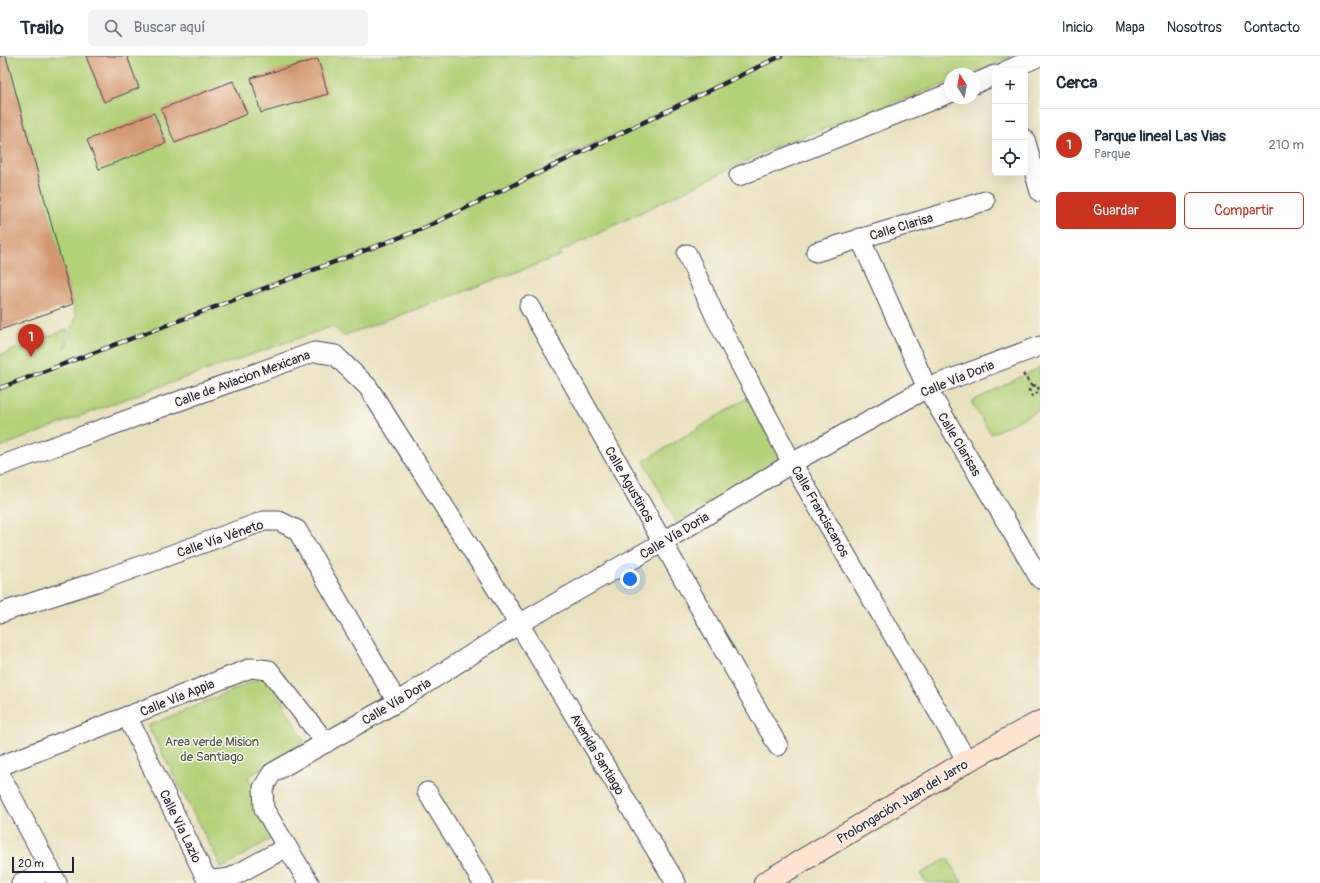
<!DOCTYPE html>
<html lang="es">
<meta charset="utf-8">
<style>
body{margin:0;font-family:Pangolin,sans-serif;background:#f2f2f3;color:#1f2937}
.controls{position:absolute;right:12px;top:12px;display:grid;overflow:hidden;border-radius:6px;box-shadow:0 4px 16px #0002}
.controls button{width:36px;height:36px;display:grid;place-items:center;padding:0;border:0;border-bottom:1px solid #e0e1e3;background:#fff;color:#1f2937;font:20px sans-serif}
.compass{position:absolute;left:944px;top:12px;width:36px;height:36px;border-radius:50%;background:#fff;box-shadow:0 4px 16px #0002;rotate:349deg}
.scale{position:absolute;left:12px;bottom:10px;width:62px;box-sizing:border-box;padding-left:4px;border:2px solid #22223b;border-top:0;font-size:11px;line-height:14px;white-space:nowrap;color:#22223b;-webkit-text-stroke:3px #fbf7ec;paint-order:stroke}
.you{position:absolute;left:630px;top:523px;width:14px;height:14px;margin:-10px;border:3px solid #fff;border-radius:50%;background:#1a73e8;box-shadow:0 0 0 6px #1a73e833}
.badge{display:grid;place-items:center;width:26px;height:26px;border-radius:50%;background:#c8321e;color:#fff;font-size:13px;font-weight:700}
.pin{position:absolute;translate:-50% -33px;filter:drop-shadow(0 1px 2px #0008)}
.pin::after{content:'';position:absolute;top:21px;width:14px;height:12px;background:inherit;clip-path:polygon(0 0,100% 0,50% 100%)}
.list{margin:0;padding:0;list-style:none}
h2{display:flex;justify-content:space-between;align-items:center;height:52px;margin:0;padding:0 16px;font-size:17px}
h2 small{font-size:13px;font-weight:400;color:#747a83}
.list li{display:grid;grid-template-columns:26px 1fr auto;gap:12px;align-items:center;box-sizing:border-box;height:72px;padding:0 16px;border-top:1px solid #e0e1e3}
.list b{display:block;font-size:15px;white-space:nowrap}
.list p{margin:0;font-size:13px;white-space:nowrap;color:#747a83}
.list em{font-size:13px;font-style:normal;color:#747a83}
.actions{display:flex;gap:8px;padding:12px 16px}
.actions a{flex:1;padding:9px 0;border:1px solid #c8321e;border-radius:6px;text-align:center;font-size:14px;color:#c8321e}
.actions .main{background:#c8321e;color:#fff}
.icon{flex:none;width:22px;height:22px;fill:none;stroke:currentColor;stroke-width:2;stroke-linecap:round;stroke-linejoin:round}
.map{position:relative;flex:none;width:1040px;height:827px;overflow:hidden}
header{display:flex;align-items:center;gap:24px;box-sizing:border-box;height:56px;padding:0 20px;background:#fff;border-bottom:1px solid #e0e1e3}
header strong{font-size:19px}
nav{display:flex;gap:22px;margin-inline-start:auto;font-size:14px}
.search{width:280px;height:36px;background:#f2f2f3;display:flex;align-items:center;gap:10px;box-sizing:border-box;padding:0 14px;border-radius:6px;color:#747a83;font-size:15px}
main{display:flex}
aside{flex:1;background:#fff}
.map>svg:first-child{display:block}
.green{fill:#b2d279;stroke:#6a7a5a;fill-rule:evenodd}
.building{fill:#d3976f}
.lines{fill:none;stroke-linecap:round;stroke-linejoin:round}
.minor-casing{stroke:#403f4f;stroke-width:21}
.secondary-casing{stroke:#403f4f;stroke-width:24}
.path{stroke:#403f4f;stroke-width:2.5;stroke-dasharray:3 3;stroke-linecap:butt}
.minor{stroke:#fff;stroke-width:19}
.secondary{stroke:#fde4d1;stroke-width:22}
.rail-casing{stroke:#22223b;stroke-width:4.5}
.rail{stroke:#fbf7ec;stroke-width:3;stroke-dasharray:9;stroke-linecap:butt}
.labels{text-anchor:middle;stroke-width:3;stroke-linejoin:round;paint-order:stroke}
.street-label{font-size:13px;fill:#22223b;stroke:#fbf7ec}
.park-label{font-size:13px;fill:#4d574e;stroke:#fbf7ec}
</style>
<header>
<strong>Trailo</strong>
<div class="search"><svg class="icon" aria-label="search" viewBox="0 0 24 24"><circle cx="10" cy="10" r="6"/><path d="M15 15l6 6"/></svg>Buscar aquí</div>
<nav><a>Inicio</a><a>Mapa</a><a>Nosotros</a><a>Contacto</a></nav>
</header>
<main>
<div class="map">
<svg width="1040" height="827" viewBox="0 0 1040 827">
<rect width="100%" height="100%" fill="#fbf7ec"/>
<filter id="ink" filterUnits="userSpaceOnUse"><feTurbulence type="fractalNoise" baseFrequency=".025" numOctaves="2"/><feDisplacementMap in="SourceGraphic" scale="8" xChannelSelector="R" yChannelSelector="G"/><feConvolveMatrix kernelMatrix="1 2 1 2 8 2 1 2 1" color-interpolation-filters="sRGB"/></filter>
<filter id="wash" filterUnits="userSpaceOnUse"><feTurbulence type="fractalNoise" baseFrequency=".012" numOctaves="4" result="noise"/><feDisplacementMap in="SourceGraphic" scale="16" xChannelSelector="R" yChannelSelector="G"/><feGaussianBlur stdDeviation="0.9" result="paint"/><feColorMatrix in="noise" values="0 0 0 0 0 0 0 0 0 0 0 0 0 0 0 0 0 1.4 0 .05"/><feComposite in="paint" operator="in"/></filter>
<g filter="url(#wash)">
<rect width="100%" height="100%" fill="#e8e1bf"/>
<g class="green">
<path d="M6,0H1014L971,18H950V26L777,90L560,196L562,199L343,280L333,270L122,344L0,391V299L68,273L64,293H65L76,260ZM611,81L603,86L552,104V103Z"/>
<polygon points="1040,311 1040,354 991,378 971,346"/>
<polygon points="747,342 781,403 676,466 644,405"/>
<polygon points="268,619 304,686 248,721 275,780 222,812 148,670"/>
<polygon points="947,802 962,827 926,827 921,818"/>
</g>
<g id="blocks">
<g class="building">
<polygon points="0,0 6,0 73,248 0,274"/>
<polygon points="86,0 127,0 139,32 104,46"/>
<polygon points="318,3 328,38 261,57 251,22"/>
<polygon points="233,25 247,58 175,87 161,53"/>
<polygon points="154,57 166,87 99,113 87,84"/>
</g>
</g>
</g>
<g filter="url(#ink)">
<use href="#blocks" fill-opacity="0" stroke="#403f4f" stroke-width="1"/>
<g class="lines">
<defs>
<g id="minor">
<polyline points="1006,15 1040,0"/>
<polyline points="974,28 995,19"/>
<polyline points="1025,83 1040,136"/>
<polyline points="739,120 950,37"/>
<polyline points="860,182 927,332 1040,523"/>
<polyline points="816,196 985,145"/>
<polyline points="687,198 716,262 792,407 967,705"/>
<polyline points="529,250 778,690"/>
<polyline points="0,410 314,296 335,299 368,331 519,568 676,827"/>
<polyline points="0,557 96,526 264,465 279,465 297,474 397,646"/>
<polyline points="127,660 205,820 213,824 230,822 287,791"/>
<polyline points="0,710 251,612 269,614 326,687"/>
<polyline points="0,718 57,827"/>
<polyline points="427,736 483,827"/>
<polyline points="21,827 50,814"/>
<polyline points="309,827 264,753 263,732 272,717 397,646 519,568 663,486 792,407 927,332 1040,290"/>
</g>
<polyline id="secondary" points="765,827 967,705 1040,666"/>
</defs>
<use href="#minor" class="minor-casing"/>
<use href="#secondary" class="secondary-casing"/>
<polyline class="path" points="1023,318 1031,329 1029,334 1032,340 1039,336 1038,330 1031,329"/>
<use href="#minor" class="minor"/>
<use href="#secondary" class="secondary"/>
<defs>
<polyline id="rail" points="0,332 422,173 781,0"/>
</defs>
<use href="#rail" class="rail-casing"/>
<use href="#rail" class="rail"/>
</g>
</g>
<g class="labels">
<g class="street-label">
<text transform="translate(901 170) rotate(-17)" y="5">Calle Clarisa</text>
<text transform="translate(242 322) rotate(-20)" y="5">Calle de Aviacion Mexicana</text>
<text transform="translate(957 322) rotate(-22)" y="5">Calle Vía Doria</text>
<text transform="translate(960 388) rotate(59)" y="5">Calle Clarisas</text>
<text transform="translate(630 428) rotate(60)" y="5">Calle Agustinos</text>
<text transform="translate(821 455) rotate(60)" y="5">Calle Franciscanos</text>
<text transform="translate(674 479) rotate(-31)" y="5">Calle Vía Doria</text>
<text transform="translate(220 482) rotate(-19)" y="5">Calle Vía Véneto</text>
<text transform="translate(177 641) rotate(-22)" y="5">Calle Vía Appia</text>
<text transform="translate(396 645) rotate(-31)" y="5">Calle Vía Doria</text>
<text transform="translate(598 698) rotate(59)" y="5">Avenida Santiago</text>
<text transform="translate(902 745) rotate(-31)" y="5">Prolongación Juan del Jarro</text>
<text transform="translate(181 770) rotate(64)" y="5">Calle Vía Lazio</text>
</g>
<g class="park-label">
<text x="212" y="690">Area verde Mision<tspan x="212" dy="15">de Santiago</tspan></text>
</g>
</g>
</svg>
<div class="controls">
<button>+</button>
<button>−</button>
<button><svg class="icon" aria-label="locate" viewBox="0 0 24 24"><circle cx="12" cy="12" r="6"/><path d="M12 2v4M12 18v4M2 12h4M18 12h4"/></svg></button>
</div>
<svg class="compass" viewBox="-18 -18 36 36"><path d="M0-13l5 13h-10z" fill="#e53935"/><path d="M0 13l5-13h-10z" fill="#747a83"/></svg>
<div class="scale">20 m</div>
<div class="you"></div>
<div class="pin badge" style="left:31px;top:301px">1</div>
</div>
<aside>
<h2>Cerca<small></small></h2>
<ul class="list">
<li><span class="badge">1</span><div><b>Parque lineal Las Vias</b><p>Parque</p></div><em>210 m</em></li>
</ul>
<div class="actions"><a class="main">Guardar</a><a>Compartir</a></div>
</aside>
</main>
